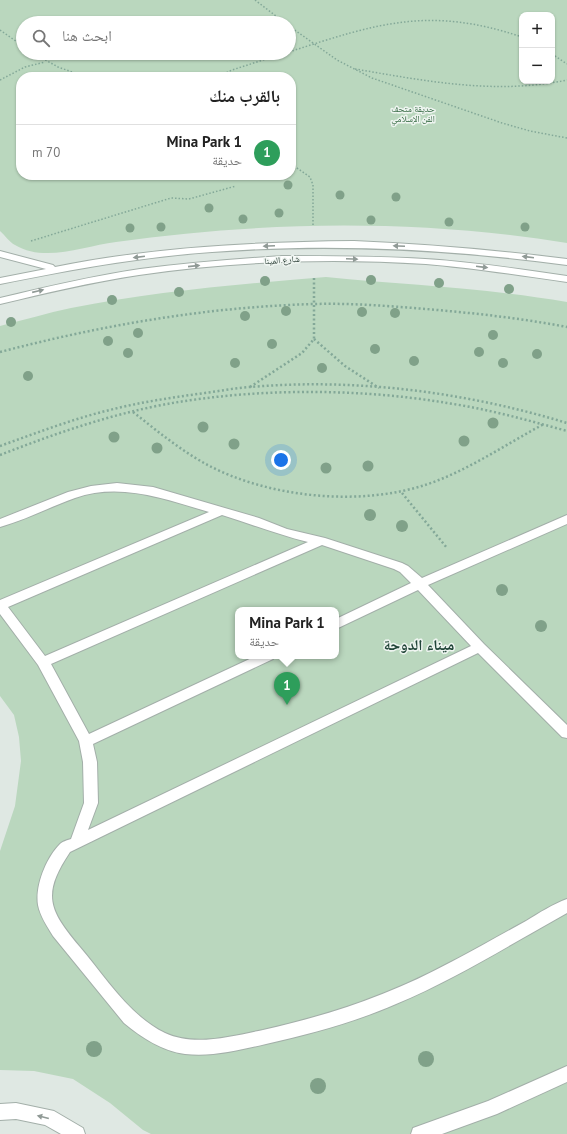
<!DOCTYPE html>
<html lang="ar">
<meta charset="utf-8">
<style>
body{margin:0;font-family:"PT Sans","Noto Naskh Arabic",sans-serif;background:#f6f6f6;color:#222;direction:rtl}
.controls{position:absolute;right:12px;top:12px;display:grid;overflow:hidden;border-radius:8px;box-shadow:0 1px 3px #0004}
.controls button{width:36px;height:36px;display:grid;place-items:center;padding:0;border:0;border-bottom:1px solid #e0e0e0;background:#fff;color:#222;font:20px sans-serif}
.you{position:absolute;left:281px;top:460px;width:14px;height:14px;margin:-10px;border:3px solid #fff;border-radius:50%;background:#1a73e8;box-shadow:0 0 0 6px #1a73e833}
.badge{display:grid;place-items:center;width:26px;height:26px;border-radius:50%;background:#df7566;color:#fff;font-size:13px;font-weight:700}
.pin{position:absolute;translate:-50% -33px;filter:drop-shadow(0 1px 2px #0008)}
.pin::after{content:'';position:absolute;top:21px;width:14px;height:12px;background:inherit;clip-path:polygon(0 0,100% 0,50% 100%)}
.popup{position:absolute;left:235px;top:607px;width:104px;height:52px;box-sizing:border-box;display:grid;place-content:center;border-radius:8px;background:#fff;filter:drop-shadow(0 1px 3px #0005);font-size:13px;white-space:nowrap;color:#767676}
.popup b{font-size:15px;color:#222}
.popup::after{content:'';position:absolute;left:50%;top:100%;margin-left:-8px;border:8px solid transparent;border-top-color:#fff}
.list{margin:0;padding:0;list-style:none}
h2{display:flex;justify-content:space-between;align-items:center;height:52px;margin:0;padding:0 16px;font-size:17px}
h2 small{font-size:13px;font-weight:400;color:#767676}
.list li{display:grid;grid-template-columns:26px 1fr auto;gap:12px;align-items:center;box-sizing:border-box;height:56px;padding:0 16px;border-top:1px solid #e0e0e0}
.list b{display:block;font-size:15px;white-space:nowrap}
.list p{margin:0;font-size:13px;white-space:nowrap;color:#767676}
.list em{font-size:13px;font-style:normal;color:#767676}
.icon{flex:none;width:22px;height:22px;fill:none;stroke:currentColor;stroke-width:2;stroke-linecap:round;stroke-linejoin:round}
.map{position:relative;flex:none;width:567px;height:1134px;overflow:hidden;direction:ltr}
.search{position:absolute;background:#fff;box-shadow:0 1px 3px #0004;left:16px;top:16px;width:280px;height:44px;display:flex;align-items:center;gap:10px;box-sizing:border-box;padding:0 14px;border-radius:22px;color:#767676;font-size:15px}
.panel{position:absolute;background:#fff;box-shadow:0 1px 3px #0004;left:16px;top:72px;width:280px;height:108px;border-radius:16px;direction:rtl}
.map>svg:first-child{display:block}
.green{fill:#bad7be;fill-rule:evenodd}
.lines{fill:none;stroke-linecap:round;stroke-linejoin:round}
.minor-casing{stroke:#a3afa9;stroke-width:2}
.path-far1{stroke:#83a898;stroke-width:1.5;stroke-dasharray:1.5 2;stroke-linecap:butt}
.path{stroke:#83a898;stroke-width:2.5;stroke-dasharray:2 2.5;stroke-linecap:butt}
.minor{fill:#fff;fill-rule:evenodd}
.tree{fill:#80a189}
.oneway{fill:#909a96}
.labels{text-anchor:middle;stroke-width:3;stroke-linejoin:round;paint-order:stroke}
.far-park-label{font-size:9px;fill:#326740;stroke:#eff5f1}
.far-street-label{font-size:9px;fill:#22362e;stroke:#eff5f1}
.district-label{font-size:15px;font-weight:bold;fill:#214538;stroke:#eff5f1}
</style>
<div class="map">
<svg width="567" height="1134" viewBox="0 0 567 1134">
<rect width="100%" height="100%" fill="#dfe8e3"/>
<g class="green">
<path d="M0,0H567V243C418,219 265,221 116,242C84,246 45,263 15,245C9,242 5,235 0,231ZM522,15H552V81H522ZM23,23H289V53H23ZM21,77H291V175H21Z"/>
<path d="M326,277C407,285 487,288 567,302V1134H151L143,1130L110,1103L73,1079L34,1071L0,1070V851L15,806L21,761L19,737L14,715L0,696V326C24,320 47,313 71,308C155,291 241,284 326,277ZM238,610H336V656H238Z"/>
</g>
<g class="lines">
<defs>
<g id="minor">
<path d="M354,241C426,244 496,250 567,259V265C448,249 332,243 212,252C140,257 70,270 0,284V278L46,269L0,257V251L53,265L55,267C153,247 254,242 354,241Z"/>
<path d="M282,256C330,256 378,256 425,259C473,262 520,269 567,276V282C520,275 473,268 426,264C331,258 234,261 139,275C92,282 46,293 0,304V298C46,287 93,276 140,269C187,263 235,259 282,256Z"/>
<path d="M117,483L153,487L259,518L287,529L325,538L402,563L408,566L422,578L567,515V524L428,585L484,644L567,725V738L562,737L478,653L70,852C42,894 48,909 79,946C105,976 128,1015 165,1033C195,1047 232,1036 263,1030C333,1014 390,995 453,961C478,948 502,934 526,921C539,913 553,904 567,899V913C511,944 456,979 396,1004C355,1022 311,1034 266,1044C240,1050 213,1057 185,1054C162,1051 142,1038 124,1023L53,936C47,926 40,916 38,905C35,886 46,858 60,844C62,842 67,840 71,839L84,803L83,762L79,741L38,665L0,614V600L209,512C165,499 120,482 75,498C50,507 25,520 0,527V519L68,492L91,486ZM222,515C251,524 279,535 308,542L45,656L8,607ZM322,545L394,569L400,572L411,583L336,619V629L418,590L471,646L88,830L98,803L97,762L93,744L273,659L274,656H256L89,734L51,664Z"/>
<polygon points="567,1066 567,1082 497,1114 442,1134 411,1134 413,1128 488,1101"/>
<polygon points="16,1103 54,1111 83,1128 85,1134 61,1134 45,1125 16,1119 0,1120 0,1104"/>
</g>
</defs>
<use href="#minor" class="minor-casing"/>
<g class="path-far1">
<polyline points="255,0 285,23"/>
<polyline points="289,26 337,60 372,78 502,123 530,131 567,138"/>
<polyline points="0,30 23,46"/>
<path d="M289,52C378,23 430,6 522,37"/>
<polyline points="33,53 58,67 86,77"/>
<polyline points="552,54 567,64"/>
<path d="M355,69C426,81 496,95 567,80"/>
<polyline points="217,77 232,70 285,53"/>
<polyline points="0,80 25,67 45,62"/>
<polyline points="294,166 310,177 313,185 313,225"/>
<polyline points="31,241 171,198 189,199 236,186"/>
</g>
<g class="path">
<polyline points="314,339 345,366 379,388"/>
<path d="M0,352C103,325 207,307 314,304C351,303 389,306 426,309C473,313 520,318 567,327"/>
<polyline points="250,387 302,353 314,339 314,278"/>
<path d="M133,412C156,430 179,449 204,463C267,498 361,507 428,484C469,470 506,444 544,424"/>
<path d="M0,446C39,432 78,417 118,408C147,401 176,397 205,393C220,391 235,388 250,387C357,378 465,392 567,423"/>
<path d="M0,455C41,439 83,424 126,413C222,388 348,386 447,403C488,409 527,420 567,431"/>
<polyline points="402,493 447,548"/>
</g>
<use href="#minor" class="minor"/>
</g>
<g class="tree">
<circle cx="288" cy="185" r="4.5"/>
<circle cx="340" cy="195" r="4.5"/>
<circle cx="396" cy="197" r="4.5"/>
<circle cx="209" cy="208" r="4.5"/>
<circle cx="279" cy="213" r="4.5"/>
<circle cx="243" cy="219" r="4.5"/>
<circle cx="371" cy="220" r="4.5"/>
<circle cx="449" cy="222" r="4.5"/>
<circle cx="161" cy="227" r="4.5"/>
<circle cx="525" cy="227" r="4.5"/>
<circle cx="130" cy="228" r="4.5"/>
<circle cx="371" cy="280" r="5"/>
<circle cx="265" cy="281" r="5"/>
<circle cx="439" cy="283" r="5"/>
<circle cx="509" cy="289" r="5"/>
<circle cx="179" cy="292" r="5"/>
<circle cx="112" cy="300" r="5"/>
<circle cx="286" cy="311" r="5"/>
<circle cx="362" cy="312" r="5"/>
<circle cx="395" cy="313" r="5"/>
<circle cx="245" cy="316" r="5"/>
<circle cx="11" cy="322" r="5"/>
<circle cx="138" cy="333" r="5"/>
<circle cx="493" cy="335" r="5"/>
<circle cx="108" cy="341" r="5"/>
<circle cx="272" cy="344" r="5"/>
<circle cx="375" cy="349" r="5"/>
<circle cx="479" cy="352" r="5"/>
<circle cx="128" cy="353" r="5"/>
<circle cx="537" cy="354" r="5"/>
<circle cx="414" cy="361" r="5"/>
<circle cx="235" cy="363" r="5"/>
<circle cx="503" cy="363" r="5"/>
<circle cx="322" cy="368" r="5"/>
<circle cx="28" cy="376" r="5"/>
<circle cx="493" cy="423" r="5.5"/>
<circle cx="203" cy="427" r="5.5"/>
<circle cx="114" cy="437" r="5.5"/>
<circle cx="464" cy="441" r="5.5"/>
<circle cx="234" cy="444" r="5.5"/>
<circle cx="157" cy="448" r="5.5"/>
<circle cx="368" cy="466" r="5.5"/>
<circle cx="326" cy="468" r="5.5"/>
<circle cx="370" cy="515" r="6"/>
<circle cx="402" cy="526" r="6"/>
<circle cx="502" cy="590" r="6"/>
<circle cx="541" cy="626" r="6"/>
<circle cx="94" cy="1049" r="8"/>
<circle cx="426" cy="1059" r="8"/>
<circle cx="318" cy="1086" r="8"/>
</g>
<defs><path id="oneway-solid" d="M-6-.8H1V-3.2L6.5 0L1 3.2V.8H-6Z"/></defs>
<g class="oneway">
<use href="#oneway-solid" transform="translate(269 246) rotate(177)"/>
<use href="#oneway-solid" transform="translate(399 246) rotate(-178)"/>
<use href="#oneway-solid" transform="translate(139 257) rotate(173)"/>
<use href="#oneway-solid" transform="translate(528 257) rotate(-173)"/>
<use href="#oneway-solid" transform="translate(352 259) rotate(2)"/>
<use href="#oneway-solid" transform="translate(194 266) rotate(-6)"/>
<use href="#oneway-solid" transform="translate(482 267) rotate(7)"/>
<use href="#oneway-solid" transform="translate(38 291) rotate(-13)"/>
<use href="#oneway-solid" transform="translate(43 1117) rotate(-166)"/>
</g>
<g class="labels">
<g class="far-park-label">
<text x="413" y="112">حديقة متحف<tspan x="413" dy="10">الفن الإسلامي</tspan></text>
</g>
<g class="far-street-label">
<text transform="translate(282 260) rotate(-4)" y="3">شارع المينا</text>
</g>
<g class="district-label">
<text x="419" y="650">ميناء الدوحة</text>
</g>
</g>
</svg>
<div class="controls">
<button>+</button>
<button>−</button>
</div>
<div class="you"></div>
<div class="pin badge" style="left:287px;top:705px;background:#2e9e5b">1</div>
<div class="popup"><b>Mina Park 1</b>حديقة</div>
<div class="search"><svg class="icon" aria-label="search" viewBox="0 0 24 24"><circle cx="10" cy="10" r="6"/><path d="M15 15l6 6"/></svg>ابحث هنا</div>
<section class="panel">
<h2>بالقرب منك<small></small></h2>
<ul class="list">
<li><span class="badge" style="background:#2e9e5b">1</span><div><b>Mina Park 1</b><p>حديقة</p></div><em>70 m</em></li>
</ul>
</section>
</div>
